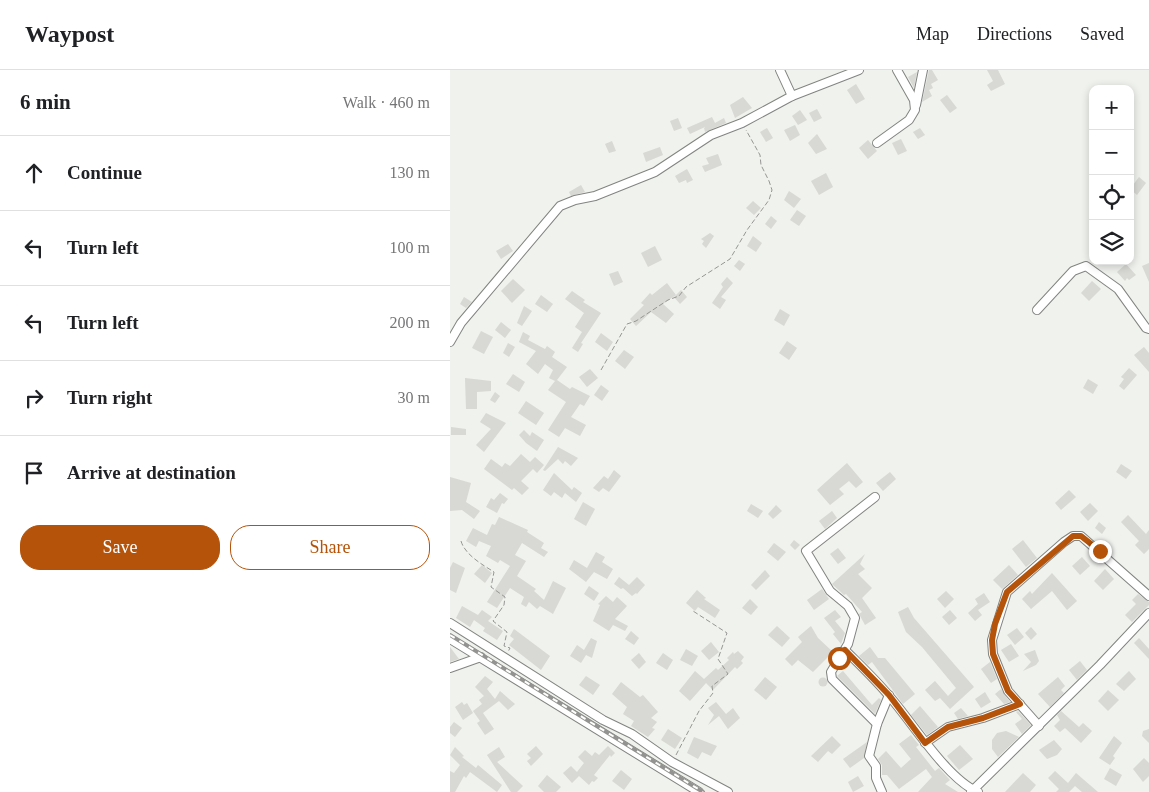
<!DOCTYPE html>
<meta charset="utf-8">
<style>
body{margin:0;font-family:"Times New Roman",serif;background:#f6f6f6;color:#202124}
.controls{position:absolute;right:15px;top:15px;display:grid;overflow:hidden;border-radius:10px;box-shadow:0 2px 8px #0003}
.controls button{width:45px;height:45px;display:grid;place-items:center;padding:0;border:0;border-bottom:1px solid #e0e0e0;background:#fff;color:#202124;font:25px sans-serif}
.stop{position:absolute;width:15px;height:15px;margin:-11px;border:4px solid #b45309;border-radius:50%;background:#fff}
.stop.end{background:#b45309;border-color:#fff;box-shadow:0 1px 5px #0008}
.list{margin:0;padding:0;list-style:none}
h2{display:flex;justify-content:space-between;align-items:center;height:65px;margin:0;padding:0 20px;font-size:21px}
h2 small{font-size:16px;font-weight:400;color:#757577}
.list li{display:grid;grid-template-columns:32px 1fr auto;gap:15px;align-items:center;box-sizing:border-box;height:75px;padding:0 20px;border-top:1px solid #e0e0e0}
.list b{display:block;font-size:19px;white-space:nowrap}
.list em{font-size:16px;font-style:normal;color:#757577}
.actions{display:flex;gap:10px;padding:15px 20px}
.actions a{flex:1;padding:11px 0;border:1px solid #b45309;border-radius:20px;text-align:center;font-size:18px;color:#b45309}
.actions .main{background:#b45309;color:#fff}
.icon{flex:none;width:28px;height:28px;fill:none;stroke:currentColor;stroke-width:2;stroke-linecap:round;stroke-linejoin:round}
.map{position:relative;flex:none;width:699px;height:722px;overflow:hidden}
header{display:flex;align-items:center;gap:30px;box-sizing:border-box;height:70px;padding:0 25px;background:#fff;border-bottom:1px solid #e0e0e0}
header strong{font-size:24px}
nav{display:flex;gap:28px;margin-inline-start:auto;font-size:18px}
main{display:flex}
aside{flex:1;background:#fff}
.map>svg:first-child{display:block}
.building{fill:#d8d8d4}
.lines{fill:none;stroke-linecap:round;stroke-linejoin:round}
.street-casing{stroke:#828480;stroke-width:10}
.path{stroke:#969794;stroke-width:1;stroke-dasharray:5 2.5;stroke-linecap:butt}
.street{stroke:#fff;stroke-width:8}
.rail-casing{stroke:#939491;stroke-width:4}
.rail{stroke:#fefffd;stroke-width:2;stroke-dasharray:5.5;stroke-linecap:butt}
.route{stroke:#b45309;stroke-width:6}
</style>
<header>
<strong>Waypost</strong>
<nav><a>Map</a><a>Directions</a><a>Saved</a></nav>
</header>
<main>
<aside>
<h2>6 min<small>Walk · 460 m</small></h2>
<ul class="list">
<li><svg class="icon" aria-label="ahead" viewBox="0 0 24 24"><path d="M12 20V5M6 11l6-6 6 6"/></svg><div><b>Continue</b></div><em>130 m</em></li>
<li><svg class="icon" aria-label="left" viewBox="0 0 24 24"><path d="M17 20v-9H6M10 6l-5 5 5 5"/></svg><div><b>Turn left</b></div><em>100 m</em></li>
<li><svg class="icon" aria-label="left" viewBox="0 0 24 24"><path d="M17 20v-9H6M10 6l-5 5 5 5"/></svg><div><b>Turn left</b></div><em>200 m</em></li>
<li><svg class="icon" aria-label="right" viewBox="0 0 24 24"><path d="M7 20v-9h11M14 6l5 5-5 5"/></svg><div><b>Turn right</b></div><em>30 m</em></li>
<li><svg class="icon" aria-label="arrive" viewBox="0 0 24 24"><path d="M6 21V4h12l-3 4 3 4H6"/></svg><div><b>Arrive at destination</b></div></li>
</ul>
<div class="actions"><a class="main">Save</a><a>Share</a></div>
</aside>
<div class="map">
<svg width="699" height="722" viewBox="0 0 699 722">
<rect width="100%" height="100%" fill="#f0f2ee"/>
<g class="building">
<polygon points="479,0 482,0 488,10 481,14 483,18 479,20 482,26 472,32"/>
<polygon points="537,0 548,0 555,14 541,21 537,15 543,11"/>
<polygon points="467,2 464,18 458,7"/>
<polygon points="406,14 415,29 406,34 397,20"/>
<polygon points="497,25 507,38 500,43 490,30"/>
<polygon points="293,27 302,38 285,48 280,35"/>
<polygon points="367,39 372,48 364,52 359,43"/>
<polygon points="350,40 357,50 348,55 342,46"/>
<polygon points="262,47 265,53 274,48 276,53 255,62 254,58 255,57 240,64 237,58"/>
<polygon points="228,48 232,58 224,61 220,51"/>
<polygon points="345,55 350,65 340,71 334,60"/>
<polygon points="317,58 323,68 316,72 310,62"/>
<polygon points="470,58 475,65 468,69 463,62"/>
<polygon points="367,64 377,79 366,84 358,73"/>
<polygon points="451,69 457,81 448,85 442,73"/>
<polygon points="418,70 427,81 418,89 409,78"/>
<polygon points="162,71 166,81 159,83 155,74"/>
<polygon points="210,77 213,85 196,92 193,83"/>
<polygon points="268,84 272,95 255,102 252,96 259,94 256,88"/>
<polygon points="237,99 243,110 237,113 236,110 229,113 225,106"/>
<polygon points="376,103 383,117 369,125 361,111"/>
<polygon points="689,107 696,113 687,125 680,119"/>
<polygon points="131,115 135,122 121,126 119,122"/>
<polygon points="339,121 351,129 344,138 334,130"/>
<polygon points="303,131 311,138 304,145 296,138"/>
<polygon points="347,140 356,146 349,156 340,150"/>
<polygon points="321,146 327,151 321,159 315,154"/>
<polygon points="260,163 264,166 256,178 252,174 254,171 251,169"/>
<polygon points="303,166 312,173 306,182 297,176"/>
<polygon points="58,174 63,181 51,189 46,181"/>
<polygon points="205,176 212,190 198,197 191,183"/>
<polygon points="289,190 295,194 290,201 284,196"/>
<polygon points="699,193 699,212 692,196"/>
<polygon points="676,194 686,205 679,210 677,208 675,211 667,202"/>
<polygon points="168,201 173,212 164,216 159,204"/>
<polygon points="277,207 283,213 271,227 276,230 270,239 262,233 273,217 271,214"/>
<polygon points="63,209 75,220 62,233 51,221"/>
<polygon points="642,211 651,219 639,231 631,223"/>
<polygon points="217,213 226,225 213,234 224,244 216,253 201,242 186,256 180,249 194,235 191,233 200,223 202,225"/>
<polygon points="231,220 237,227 230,234 224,227"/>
<polygon points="122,221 135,230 133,232 151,243 131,273 133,274 128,282 122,278 132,262 125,257 134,243 115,229"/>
<polygon points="91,225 103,234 97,242 85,234"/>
<polygon points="14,227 22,232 16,238 10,234"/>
<polygon points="74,236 82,241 72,256 67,253"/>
<polygon points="330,239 340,245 334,256 324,250"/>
<polygon points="51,252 61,260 55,268 45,260"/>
<polygon points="31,261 43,267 34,284 22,278"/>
<polygon points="73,262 80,266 78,270 95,279 97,276 105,282 102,287 117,297 107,310 120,319 122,317 140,326 134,336 130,334 121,347 136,355 130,366 115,358 109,367 98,360 116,332 98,320 105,311 99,308 103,300 95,294 88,304 76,294 86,281 69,272"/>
<polygon points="151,263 163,272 157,281 145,272"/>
<polygon points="337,271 347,278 339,290 329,283"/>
<polygon points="58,273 65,277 59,287 53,283"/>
<polygon points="694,277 699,283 699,302 684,285"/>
<polygon points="174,280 184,287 175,299 165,291"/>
<polygon points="679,298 687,305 674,320 669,316 674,309 671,307"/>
<polygon points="140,299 148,308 137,317 129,307"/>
<polygon points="63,304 75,312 69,322 56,314"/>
<polygon points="15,308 41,311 41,321 27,322 27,339 16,339"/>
<polygon points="638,309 648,315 643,324 633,318"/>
<polygon points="151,315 159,321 152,331 144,325"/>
<polygon points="45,322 50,326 45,333 40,330"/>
<polygon points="76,331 94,343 86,355 68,343"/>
<polygon points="36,343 56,353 34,382 26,375 41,359 30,352"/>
<polygon points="1,357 16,359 16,365 1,365"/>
<polygon points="74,360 80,366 82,362 94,370 87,381 76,373 69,365"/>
<polygon points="108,377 128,388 121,396 115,391 113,394 108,389 95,401 93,400"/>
<polygon points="71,384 80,392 85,387 94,395 87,403 83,399 71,411 79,418 72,425 64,418 62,420 34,399 41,389 52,397 55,393 60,396"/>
<polygon points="397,393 413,412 406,418 399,411 389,419 394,424 380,435 367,420"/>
<polygon points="671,394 682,401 676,409 666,402"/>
<polygon points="164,400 171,406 159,422 153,418 149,422 143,418 154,406 158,409"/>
<polygon points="440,402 446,409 433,421 426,413"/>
<polygon points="104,403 122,420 124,417 132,423 126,432 115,423 112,428 104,422 101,426 93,420"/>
<polygon points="0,407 21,413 16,432 30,441 24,449 12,440 0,441"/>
<polygon points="619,420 626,427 611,440 605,433"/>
<polygon points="50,423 58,429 54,434 52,433 47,443 36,437 41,428 44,430"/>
<polygon points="133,432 145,439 136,456 124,449"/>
<polygon points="640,433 648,441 638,451 630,442"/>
<polygon points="301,434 313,441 308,448 297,441"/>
<polygon points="326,435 332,441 323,449 318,444"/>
<polygon points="382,441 387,448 375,459 369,451"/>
<polygon points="678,445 696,464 699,460 699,479 694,484 685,475 689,471 671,452"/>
<polygon points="49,447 78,460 77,462 94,473 91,478 98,482 94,487 72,473 65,485 76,491 67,506 86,519 84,521 94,530 103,511 116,518 103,544 90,536 87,539 79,532 76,537 71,534 74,527 60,518 47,538 37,532 60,496 50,490 48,493 36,486 41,476 29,471 26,477 16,471 23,458 37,465 42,454 45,455"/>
<polygon points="649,452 656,458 652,464 645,458"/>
<polygon points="344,470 350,475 345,480 340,475"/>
<polygon points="573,470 587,488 576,497 562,479"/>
<polygon points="324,473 336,482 328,491 317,482"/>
<polygon points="388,478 396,488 388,494 380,484"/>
<polygon points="146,482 155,487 152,492 163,499 157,509 144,502 136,512 119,499 124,490 137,498"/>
<polygon points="415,484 410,494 415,499 408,504 422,518 412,528 426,548 415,555 409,544 412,542 396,524 394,525 382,514"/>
<polygon points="632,487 640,496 630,505 622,496"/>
<polygon points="3,492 15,498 6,523 0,520 0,498"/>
<polygon points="32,495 42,503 35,513 24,504"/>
<polygon points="559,495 568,505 552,519 543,510"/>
<polygon points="655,499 664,509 653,520 644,511"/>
<polygon points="315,500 320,506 306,520 301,515"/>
<polygon points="602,503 627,531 617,540 602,521 581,539 572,529 580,521 582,524"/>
<polygon points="169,507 179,515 187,507 195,515 187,524 186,523 182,526 173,518 171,519 164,514"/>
<polygon points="139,516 149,523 144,531 134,524"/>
<polygon points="372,519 379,529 364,540 357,530"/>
<polygon points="247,520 256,528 254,529 270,540 265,548 248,537 245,541 236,533"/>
<polygon points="496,521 504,529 495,538 487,529"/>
<polygon points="534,523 540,532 528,540 532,545 525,551 518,543 528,534 525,529"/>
<polygon points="688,524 699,532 699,535 682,552 675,545 686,534 682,530"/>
<polygon points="156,526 163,532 167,527 177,536 165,549 178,556 175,561 163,555 159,561 143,551 150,535 148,534"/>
<polygon points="300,529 308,537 301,545 292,538"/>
<polygon points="12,536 28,545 32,540 42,547 38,551 53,561 47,570 33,561 35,558 24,550 20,557 6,548"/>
<polygon points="458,537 464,548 524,617 500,639 490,628 485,631 475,620 485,611 498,626 506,618 472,577 456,562 448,542"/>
<polygon points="385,540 391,547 385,551 395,563 391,574 383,564 385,562 374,548"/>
<polygon points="500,540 507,548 499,555 492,547"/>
<polygon points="327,556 340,568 332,577 318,565"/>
<polygon points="361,556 368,568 383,582 363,602 348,590 342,596 335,589 352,572 348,567"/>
<polygon points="581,557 587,564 581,570 575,563"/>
<polygon points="567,558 574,567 565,575 557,565"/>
<polygon points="64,559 100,586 91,600 59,575 64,569 60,566"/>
<polygon points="181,561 189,568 184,575 175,569"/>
<polygon points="141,568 147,571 142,588 136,585 131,593 120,586 127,575 134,580"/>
<polygon points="689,568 699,579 699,589 684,573"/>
<polygon points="261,572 269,582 259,590 251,581"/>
<polygon points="561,574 569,586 559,592 551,580"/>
<polygon points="0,577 9,589 0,592"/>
<polygon points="420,577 428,588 435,588 465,624 453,634 422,592 418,595 409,586"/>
<polygon points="236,579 248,586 242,596 230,590"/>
<polygon points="585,580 589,591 586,595 573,601 581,592 574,584"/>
<polygon points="288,581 294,587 291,591 293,593 287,599 285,597 263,620 256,613 240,631 229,621 245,601 254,609 266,598 268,600 279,590 277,588 283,582 284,584"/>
<polygon points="189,583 196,592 189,599 181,590"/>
<polygon points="213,583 223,590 217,600 206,593"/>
<polygon points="630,591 637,600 627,610 619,600"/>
<polygon points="540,592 547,609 541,613 531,599"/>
<polygon points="393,601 422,635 429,628 431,630 425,644 387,606"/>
<polygon points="679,601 686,609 674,621 666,614"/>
<polygon points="35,606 43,612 37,619 45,629 50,621 65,634 58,640 49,631 33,643 44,659 35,665 27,653 30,651 23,641 32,634 29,630 34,626 25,617"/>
<polygon points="136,606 150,615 143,625 129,615"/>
<polygon points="315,607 327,617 316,630 304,620"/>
<polygon points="608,607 615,616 611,620 614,623 600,637 588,624"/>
<circle cx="373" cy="612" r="4.5"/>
<polygon points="171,612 190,627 193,625 208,642 201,648 207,652 202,658 205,659 198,667 181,656 184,651 173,644 177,637 162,624"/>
<polygon points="551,619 554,624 560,632 554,634 545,624"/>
<polygon points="658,620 669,630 658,641 648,631"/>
<polygon points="535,622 541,632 531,638 525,629"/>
<polygon points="12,632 14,635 17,633 23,643 13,650 5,637"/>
<polygon points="266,632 276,644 283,638 290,648 278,659 269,646 258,655 264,645 258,638"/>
<polygon points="470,636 488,657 477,665 461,645"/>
<polygon points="511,638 518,646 508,649 504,643"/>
<polygon points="568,641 581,655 572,664 565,654 572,649 566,642"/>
<polygon points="611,641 629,657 633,653 642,661 631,673 615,658 610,662 604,656 610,650 607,645"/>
<polygon points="4,652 12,658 5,667 0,663 0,657"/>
<polygon points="218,659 232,668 225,679 211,670"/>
<polygon points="699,659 699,673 692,666 693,661"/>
<polygon points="556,661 569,667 548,687 542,679 542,670 547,663"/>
<polygon points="461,665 469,675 466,677 485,701 489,698 500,710 495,714 508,722 468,722 482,707 476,699 449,719 437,705 432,705 432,695 428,689 436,681 451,698 461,689 449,674"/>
<polygon points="382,666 391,675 382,684 378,681 368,692 361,686"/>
<polygon points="664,666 672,673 663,686 665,688 660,695 649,688"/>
<polygon points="244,667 267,676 261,686 252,682 248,689 237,683"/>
<polygon points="604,670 612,679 607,685 597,689 589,680"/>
<polygon points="417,672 414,688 400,698 393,689"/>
<polygon points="510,675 523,689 509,700 497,686"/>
<polygon points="86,676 93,684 81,696 77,691 81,688 77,684"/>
<polygon points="158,676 165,683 161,687 160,685 144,705 148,708 144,712 142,711 139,715 129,706 122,713 113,703 121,696 127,702 134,693 128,687 135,680 142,686 145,682 149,685"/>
<polygon points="5,677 14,686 12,687 26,698 28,695 52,715 47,722 20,702 16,708 14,706 5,722 0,722 0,701 4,703 10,695 0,685"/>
<polygon points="49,677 55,687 47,692 73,716 67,722 61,722 37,685"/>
<polygon points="694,688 699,693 699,706 693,712 683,699"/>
<polygon points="660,698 672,705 666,716 654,709"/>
<polygon points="171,700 182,709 174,720 162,711"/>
<polygon points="605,701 618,713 626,703 648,722 632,722 625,716 619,722 606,722 609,719 598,708"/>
<polygon points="573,703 586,715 580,722 555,722"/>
<polygon points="97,705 111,717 106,722 94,722 88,716"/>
<polygon points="408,706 414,716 403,722 398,712"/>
</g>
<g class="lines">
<defs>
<g id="street">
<polyline points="330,0 342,26"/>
<polyline points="466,35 473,0"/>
<polyline points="427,73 459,50 465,40 464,30 447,0"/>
<polyline points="587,240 623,201 636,196 668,219 696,258 699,259"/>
<polyline points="0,272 11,253 110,136 125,130 145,126 205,102 261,65 292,53 342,26 409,0"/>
<polyline points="425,427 356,481 380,521 398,536 405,548 398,574 381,602 382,609 427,654"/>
<polyline points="0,553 153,650 182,664 222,692 278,722"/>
<polyline points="0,569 249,722"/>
<path d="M395,580C410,595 426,610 440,627C462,652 497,709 528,722"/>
<polyline points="0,598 31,587"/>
<polyline points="589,656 558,621 543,584 542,570 557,522 614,472 623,466 631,466 699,526"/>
<polyline points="475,673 498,657 533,648 570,634"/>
<polyline points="432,722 426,708 426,696 419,686 427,654 439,625"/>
<polyline points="521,722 650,595 699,543"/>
</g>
</defs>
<use href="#street" class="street-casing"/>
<g class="path">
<polyline points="151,300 177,254 186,251 218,230 229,226 236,217 280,189 297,160 319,130 322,120 319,111 311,95 310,85 296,60"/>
<path d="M11,471C15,485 33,495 44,502L41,517L55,527L54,535L43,551L57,562L54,576L60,578L58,582"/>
<polyline points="226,685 249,641 263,623 262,616 278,604 268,589 277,563 243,541"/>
</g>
<use href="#street" class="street"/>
<defs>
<polyline id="rail" points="0,565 253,722"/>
</defs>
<use href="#rail" class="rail-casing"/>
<use href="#rail" class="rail"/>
</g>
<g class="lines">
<polyline class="route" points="389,588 395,580 439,625 475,673 498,657 533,648 570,634 558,621 543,584 542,570 545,554 557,522 623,466 631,466 650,481"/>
</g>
</svg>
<div class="controls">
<button>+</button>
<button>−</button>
<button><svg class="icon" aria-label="locate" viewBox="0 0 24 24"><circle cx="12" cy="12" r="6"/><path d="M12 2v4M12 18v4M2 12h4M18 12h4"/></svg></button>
<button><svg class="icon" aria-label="layers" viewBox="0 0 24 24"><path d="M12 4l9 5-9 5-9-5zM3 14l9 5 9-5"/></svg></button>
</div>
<div class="stop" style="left:389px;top:588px"></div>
<div class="stop end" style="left:650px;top:481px"></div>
</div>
</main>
